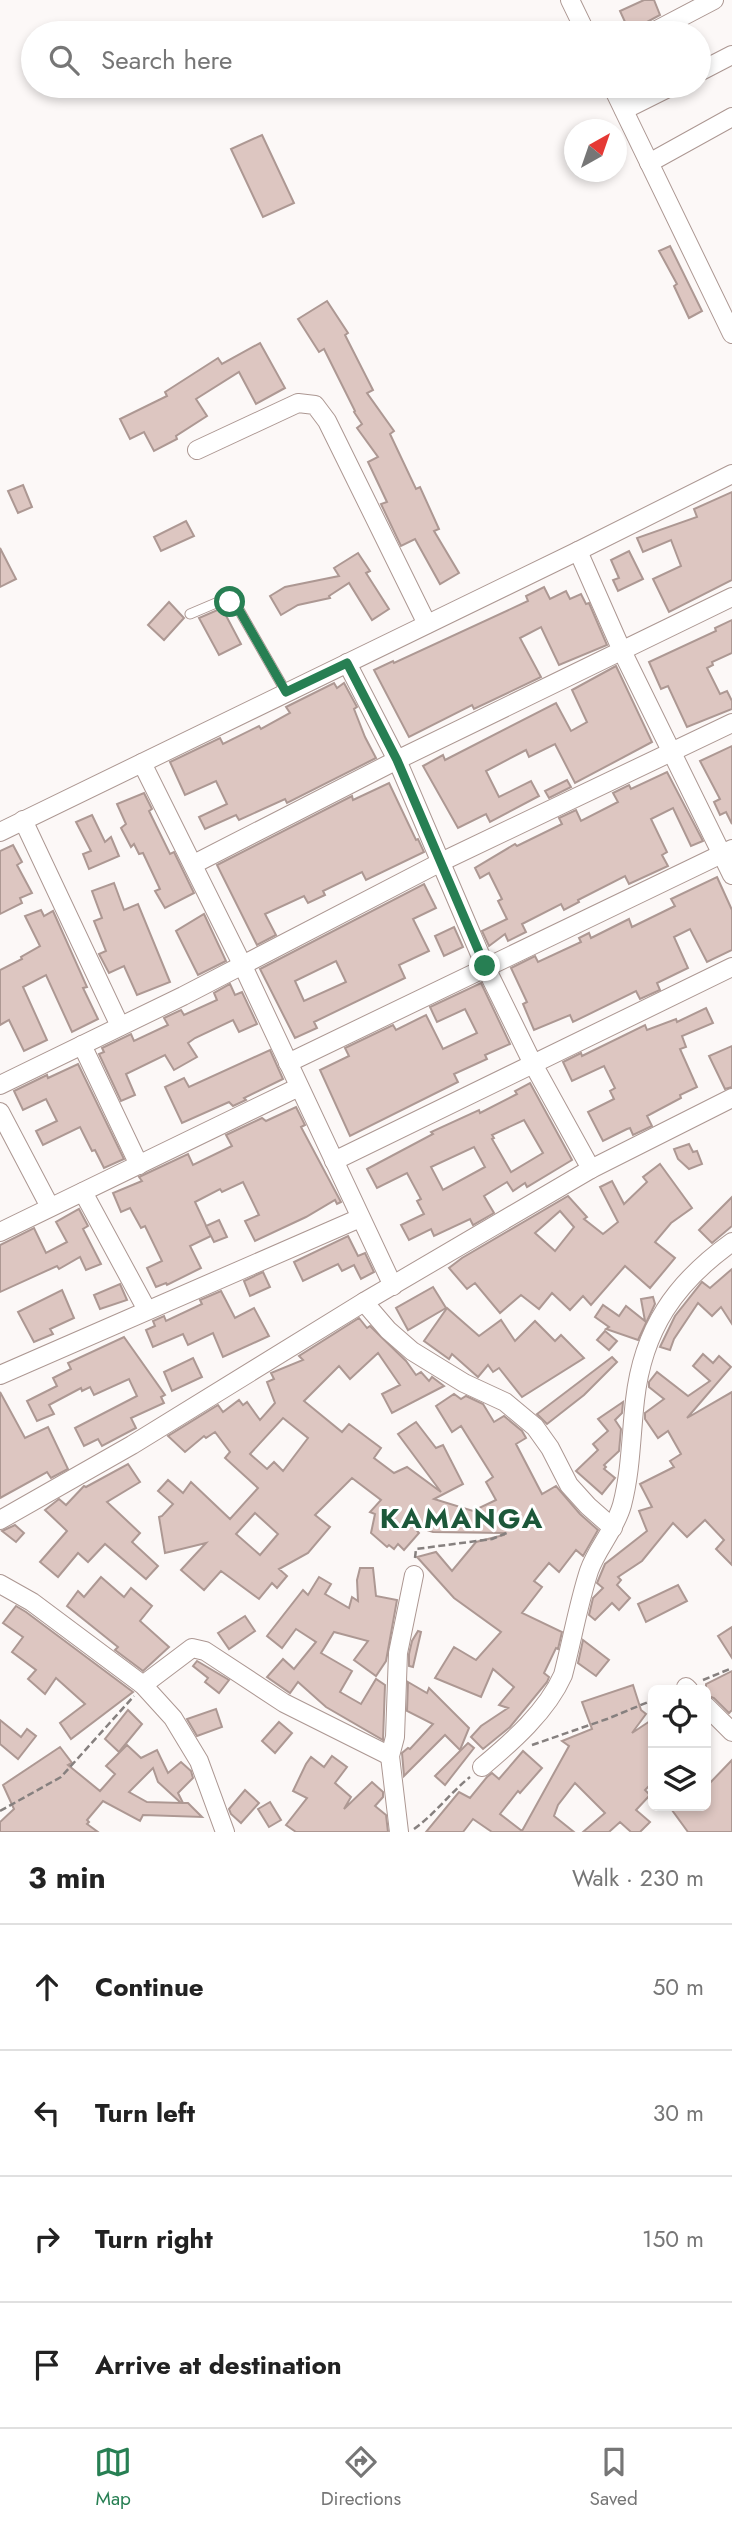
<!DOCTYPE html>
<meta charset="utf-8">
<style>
body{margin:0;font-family:Jost,sans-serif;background:#f2f2f2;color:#222}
.controls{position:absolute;right:21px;bottom:21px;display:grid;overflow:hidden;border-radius:10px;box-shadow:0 4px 10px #0003}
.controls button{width:63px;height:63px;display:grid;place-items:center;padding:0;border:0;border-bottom:2px solid #e0e0e0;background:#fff;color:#222;font:35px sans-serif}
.compass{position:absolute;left:564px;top:119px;width:63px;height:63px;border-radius:50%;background:#fff;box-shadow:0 4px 10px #0003;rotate:40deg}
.stop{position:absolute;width:21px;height:21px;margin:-16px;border:5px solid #277f53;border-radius:50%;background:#fff}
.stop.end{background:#277f53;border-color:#fff;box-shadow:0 2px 7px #0008}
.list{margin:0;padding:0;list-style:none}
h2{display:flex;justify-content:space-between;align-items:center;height:91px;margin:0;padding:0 28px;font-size:30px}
h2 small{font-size:23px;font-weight:400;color:#767676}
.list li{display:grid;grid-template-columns:46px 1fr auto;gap:21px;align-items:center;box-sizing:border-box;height:126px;padding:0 28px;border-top:2px solid #e0e0e0}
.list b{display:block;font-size:26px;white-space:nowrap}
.list em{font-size:23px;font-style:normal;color:#767676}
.icon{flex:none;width:38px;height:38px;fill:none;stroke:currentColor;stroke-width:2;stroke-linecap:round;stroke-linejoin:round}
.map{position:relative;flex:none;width:732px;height:1832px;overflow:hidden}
.search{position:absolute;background:#fff;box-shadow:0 4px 10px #0003;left:21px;right:21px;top:21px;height:77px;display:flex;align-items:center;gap:18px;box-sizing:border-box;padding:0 24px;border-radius:38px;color:#767676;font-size:26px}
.sheet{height:595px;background:#fff}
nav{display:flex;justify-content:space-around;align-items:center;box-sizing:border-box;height:98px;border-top:2px solid #e0e0e0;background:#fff;font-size:19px;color:#767676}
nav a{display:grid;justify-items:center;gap:4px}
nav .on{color:#277f53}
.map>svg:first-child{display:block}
.building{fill:#ddc6c1;stroke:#ad9893;stroke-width:2;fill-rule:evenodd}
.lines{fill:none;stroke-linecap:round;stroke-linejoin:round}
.lane-casing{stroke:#ac9792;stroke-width:11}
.street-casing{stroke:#ac9792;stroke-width:20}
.path{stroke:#86807f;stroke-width:2.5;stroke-dasharray:7 3.5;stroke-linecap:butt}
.lane{stroke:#fff;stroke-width:9}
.street{stroke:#fff;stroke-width:18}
.route{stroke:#277f53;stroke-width:9}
.labels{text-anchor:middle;stroke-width:6;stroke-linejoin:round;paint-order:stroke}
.district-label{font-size:28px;font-weight:bold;letter-spacing:2px;fill:#1d583a;stroke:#fff}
</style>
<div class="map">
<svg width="732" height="1832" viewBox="0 0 732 1832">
<rect width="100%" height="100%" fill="#fcf8f7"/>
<g class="building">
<polygon points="644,0 654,0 660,15 645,23 640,33 630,33 620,11"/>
<polygon points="262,135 294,203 263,217 231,149"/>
<polygon points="670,246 702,311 689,318 674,286 677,284 659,251"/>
<polygon points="327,301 348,333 345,335 373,390 367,393 394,431 390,434 416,489 420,487 439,529 434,531 459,573 440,584 415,539 401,546 381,504 387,502 368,462 378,457 357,428 362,424 354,412 355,411 324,349 319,352 298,319"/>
<polygon points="260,343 285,388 256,404 239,372 196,399 207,416 176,436 177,439 154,451 144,432 130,439 120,419 167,396 165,392 218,358 222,364"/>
<polygon points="23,485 32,507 18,513 8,491"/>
<polygon points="732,492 732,580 669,612 653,579 681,566 671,540 643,552 637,538 697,517 694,509"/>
<polygon points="186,521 194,536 161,551 154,537"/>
<polygon points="0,548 16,579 0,587"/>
<polygon points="629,551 643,579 618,591 613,580 619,578 611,560"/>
<polygon points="358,553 370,571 366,573 389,609 372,620 349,583 329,596 330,598 298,605 281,615 270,596 285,587 339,576 334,568"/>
<polygon points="544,587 550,599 566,591 570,599 581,594 586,604 589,603 607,645 559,665 541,627 520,638 541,677 474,709 472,705 409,737 374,670 393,661 394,663 528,601 526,596"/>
<polygon points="169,602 184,618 164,640 148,625"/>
<polygon points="222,608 241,644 219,655 199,618"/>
<polygon points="732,620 732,653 712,662 713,665 707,668 720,694 727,691 732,701 732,709 687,727 668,686 661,689 649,662 716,631 715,628"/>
<polygon points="616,666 652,742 575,783 555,744 529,757 526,750 486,771 499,797 531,781 539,796 490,822 486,814 458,828 423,766 443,755 445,760 556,703 571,731 587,722 572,690"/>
<polygon points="334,683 337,688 344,683 357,707 354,709 365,737 376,758 287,803 285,799 239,820 236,815 205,829 199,817 227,804 216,781 185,795 170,762 220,738 223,744 259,726 261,729 290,713 286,707"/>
<polygon points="732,746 732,824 726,812 720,815 714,802 720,799 700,761"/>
<polygon points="667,772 703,841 691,846 673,808 651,819 667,852 662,855 668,866 629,884 625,876 578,900 579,902 564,910 561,904 522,924 526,932 508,941 505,934 489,946 482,931 507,919 498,901 502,899 489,873 480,878 475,868 515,844 517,846 562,824 559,818 576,810 581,821 618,802 613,793 629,785 631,789"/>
<polygon points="567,780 571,787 549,798 545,791"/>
<polygon points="389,783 416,840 418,839 424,852 366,880 362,872 323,891 325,895 308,903 304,896 265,914 276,935 257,945 217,865 352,796 353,800"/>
<polygon points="144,793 152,809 149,811 170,854 174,852 194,893 165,908 155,891 160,889 143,853 139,854 134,844 131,847 121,828 126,824 117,804"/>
<polygon points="92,815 105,842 111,837 119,856 89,869 83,854 91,851 76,822"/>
<polygon points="13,845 22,862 17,865 32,893 20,898 22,903 0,914 0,851"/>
<polygon points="717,877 732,910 732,950 707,962 690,929 674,937 688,968 657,983 660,990 640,999 636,991 573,1022 570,1015 534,1030 523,1004 527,1002 511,968 535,956 538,962 581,942 579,938 589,933 591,938 629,919 632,927 675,906 671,899"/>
<polygon points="114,883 124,910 138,904 170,982 137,995 124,966 109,973 99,954 106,951 94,921 102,918 92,891"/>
<path d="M424,884L436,908L413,919L429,951L399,965L405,978L314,1022L317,1028L295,1038L260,969ZM336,961L346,982L304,1001L295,981Z"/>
<polygon points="41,910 44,916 53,911 87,987 83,988 98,1019 72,1032 46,975 23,987 47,1040 24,1051 9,1020 0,1025 0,970 22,959 21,957 40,946 25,916"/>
<polygon points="204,914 226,961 198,975 176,931"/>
<polygon points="454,927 463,947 444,956 435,936"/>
<polygon points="481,983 510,1044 485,1055 487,1059 454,1074 458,1082 350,1136 320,1070 349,1056 345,1048 393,1025 396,1030 426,1015 443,1049 477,1033 465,1009 437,1022 430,1007"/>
<polygon points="230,984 235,995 242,992 257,1024 239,1032 233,1020 195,1038 188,1043 197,1057 174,1070 165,1055 126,1074 135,1095 121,1101 99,1054 104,1052 102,1048 131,1034 134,1041 168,1025 164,1018 181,1010 184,1015 217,1000 214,993"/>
<polygon points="706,1008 713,1023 682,1036 686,1047 680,1049 697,1087 680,1095 681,1098 647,1116 652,1126 633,1135 630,1128 627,1129 603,1141 588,1112 614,1099 610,1091 615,1088 604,1066 572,1081 563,1062 581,1053 582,1056 645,1025 647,1030 676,1019 677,1022"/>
<polygon points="732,1046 732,1087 725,1089 709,1056"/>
<polygon points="270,1050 283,1079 244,1098 246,1100 233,1106 229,1102 182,1123 165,1087 184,1078 189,1087"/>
<polygon points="78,1064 124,1159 104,1168 95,1150 92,1151 80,1127 43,1145 36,1131 57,1121 46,1099 23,1110 14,1091 47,1075 48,1078"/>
<path d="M530,1083L572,1160L527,1187L525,1183L513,1191L507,1182L484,1196L494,1213L473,1225L470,1219L434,1236L431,1229L409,1240L401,1225L424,1214L417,1201L421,1199L407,1173L377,1188L367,1169L433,1134L431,1132L479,1110L480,1113L517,1094L515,1091ZM524,1120L543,1153L511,1172L492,1139L494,1138L492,1135ZM474,1147L485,1167L443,1190L431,1167Z"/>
<polygon points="296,1107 305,1125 301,1127 341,1202 337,1204 335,1200 306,1217 255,1241 245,1221 259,1215 243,1182 222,1192 220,1189 195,1202 211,1236 190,1246 201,1268 167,1285 166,1283 156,1287 147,1268 162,1261 145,1226 141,1228 130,1208 121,1212 113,1193 142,1181 139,1177 188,1154 193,1165 232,1146 226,1135 262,1118 266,1121"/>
<polygon points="689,1144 693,1152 697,1151 702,1164 689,1169 678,1159 674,1149"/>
<path d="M660,1164L692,1208L671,1223L655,1242L675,1258L650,1288L625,1266L591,1305L583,1296L570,1310L552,1293L539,1309L521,1295L500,1313L475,1283L467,1289L449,1268L462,1258L568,1196L587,1217L584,1219L603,1234L618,1222L600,1187L612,1181L624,1204L647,1182L643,1177ZM560,1211L574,1227L555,1251L535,1233Z"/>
<polygon points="732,1197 732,1226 712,1243 699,1230"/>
<polygon points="79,1209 88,1226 83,1229 101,1264 86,1270 80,1257 59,1269 57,1266 0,1292 0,1245 34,1228 46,1253 67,1242 56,1222"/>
<polygon points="219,1220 227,1237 214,1242 206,1226"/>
<polygon points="348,1236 358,1256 365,1253 374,1272 361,1279 354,1265 342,1271 338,1264 303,1281 294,1262"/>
<polygon points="732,1269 732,1324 721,1307 712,1316 698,1303 674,1339 670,1350 660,1347 675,1316 702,1282 710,1288"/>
<polygon points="263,1272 270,1287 250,1296 244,1281"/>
<polygon points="120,1284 127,1300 100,1309 94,1295"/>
<polygon points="433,1287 446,1308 408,1330 396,1308"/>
<polygon points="62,1290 74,1318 50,1329 53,1334 34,1342 18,1312"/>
<polygon points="221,1291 235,1318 254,1308 269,1336 223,1357 213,1333 188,1345 183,1334 153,1347 146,1330 155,1326 153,1321 164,1316 166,1321 202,1304 200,1300"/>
<polygon points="653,1297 655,1304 638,1340 606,1329 609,1327 595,1317 603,1305 619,1316 626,1306 645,1321 641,1299"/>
<polygon points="447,1308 479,1336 501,1320 515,1341 535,1321 555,1341 561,1335 584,1358 522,1397 499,1368 493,1372 488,1365 478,1377 452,1354 449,1359 424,1341"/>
<path d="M359,1318L367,1328L370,1326L406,1361L416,1375L421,1372L429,1381L432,1377L444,1386L392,1413L382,1394L400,1385L378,1353L350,1379L339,1366L304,1401L342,1432L349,1424L381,1448L374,1458L394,1473L407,1467L441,1492L398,1434L416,1422L436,1448L443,1445L463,1484L434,1499L473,1511L496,1500L486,1482L493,1477L461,1426L452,1432L436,1406L454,1394L461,1399L466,1396L483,1404L494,1422L504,1416L522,1431L526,1438L516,1444L542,1494L556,1486L580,1514L598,1530L583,1556L576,1550L559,1572L549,1563L534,1581L542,1587L522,1613L562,1632L558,1649L556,1648L544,1673L549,1677L547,1682L510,1727L483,1749L471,1737L481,1726L508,1708L499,1705L514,1687L493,1669L481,1697L435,1678L454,1647L476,1660L501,1632L454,1598L417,1557L436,1552L452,1571L476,1542L504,1535V1533L433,1532L412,1525L419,1533L404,1550L398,1544L394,1549L389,1545L387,1547L371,1533L375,1514L370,1512L381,1500L352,1478L315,1515L330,1527L308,1553L279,1569L287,1576L277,1588L272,1583L259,1599L221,1571L204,1590L181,1570L206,1543L165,1553L159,1517L162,1516L173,1504L158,1491L168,1480L183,1493L191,1482L230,1519L258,1488L225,1458L230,1452L215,1432L206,1438L204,1436L185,1452L168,1436L218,1405L223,1412L239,1400L243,1405L247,1402L260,1420L275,1403L267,1382L274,1379L271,1373L303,1360L299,1356ZM283,1418L308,1438L283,1471L274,1462L267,1469L250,1454ZM255,1513L278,1534L260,1555L236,1534Z"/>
<polygon points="605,1331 617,1341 609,1350 597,1340"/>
<polygon points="124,1337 165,1395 161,1397 164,1403 131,1418 136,1428 102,1446 98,1439 84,1446 75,1428 137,1396 129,1379 94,1395 90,1387 82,1391 81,1388 49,1405 54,1414 37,1421 27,1401 57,1386 53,1378 71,1369 68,1363"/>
<polygon points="703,1354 713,1363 719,1356 731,1367 687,1418 732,1392 732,1565 716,1549 724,1540 705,1520 687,1537 673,1523 642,1561 618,1577 621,1580 617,1585 630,1598 619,1610 612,1603 595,1620 589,1615 593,1598 603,1588 597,1583 605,1564 647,1531 639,1511 652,1507 640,1484 674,1467 670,1461 681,1454 668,1431 658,1438 645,1419 645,1413 664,1399 649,1387 649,1382 657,1372 688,1396 710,1381 693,1366"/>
<polygon points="612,1357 617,1362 584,1395 547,1424 537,1414"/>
<polygon points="193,1358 202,1377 172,1391 164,1372"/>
<polygon points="0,1392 25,1438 48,1427 68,1469 51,1478 47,1472 0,1498"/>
<polygon points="623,1402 622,1413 615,1420 621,1429 619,1451 604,1465 606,1467 604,1469 615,1478 602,1494 576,1471 598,1450 593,1444 608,1431 598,1419"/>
<polygon points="128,1464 140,1482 107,1502 140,1533 132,1542 158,1566 146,1579 105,1544 88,1562 78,1553 58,1577 40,1562 67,1531 45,1510 59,1499 66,1505 84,1486 86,1487"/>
<polygon points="15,1525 24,1533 16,1542 2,1531"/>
<polygon points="360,1568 373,1568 376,1596 397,1600 386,1661 376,1676 354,1660 368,1641 334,1632 321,1653 352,1671 340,1692 361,1704 376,1679 385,1685 383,1740 326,1707 298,1682 290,1693 267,1677 283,1659 294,1669 316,1642 296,1629 282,1648 267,1636 303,1590 308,1595 319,1577 331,1584 325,1594 349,1608 352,1597 358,1601 357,1580"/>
<polygon points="101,1577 124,1597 131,1588 152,1606 140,1621 169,1647 143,1671 115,1650 118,1647 67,1606 78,1591 84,1597"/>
<polygon points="678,1585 687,1601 646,1622 638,1604"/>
<polygon points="16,1606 26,1612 133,1692 71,1739 60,1723 85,1704 56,1678 45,1694 28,1679 36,1670 12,1652 23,1637 3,1623"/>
<polygon points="245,1616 255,1631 229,1649 218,1633"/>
<polygon points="732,1627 732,1658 718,1636"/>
<polygon points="418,1631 421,1632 413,1667 409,1666 409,1654 412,1641"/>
<polygon points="583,1640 609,1660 596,1676 578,1663"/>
<polygon points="197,1661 229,1680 219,1693 205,1682 208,1678 193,1666"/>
<polygon points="732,1671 732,1710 729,1713 714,1698 706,1695 706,1684"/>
<polygon points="408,1682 427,1693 429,1688 469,1728 460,1750 445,1735 404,1776 402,1753 408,1748 410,1749 433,1724 407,1711"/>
<polygon points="633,1685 641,1710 646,1714 632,1733 653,1719 653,1782 645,1790 650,1795 636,1810 650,1822 640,1832 631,1832 620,1822 609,1832 583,1832 605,1813 575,1783 558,1805 554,1816 574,1832 492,1832 473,1819 463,1832 426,1832 459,1792 470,1798 487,1777 492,1773 499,1779 523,1751 542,1768 520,1793 518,1791 500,1814 522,1831 569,1746 562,1741 592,1729 582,1702"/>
<polygon points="216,1709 222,1727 197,1736 187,1719"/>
<polygon points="128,1710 142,1724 119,1752 105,1739"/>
<polygon points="0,1720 21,1737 27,1729 36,1736 18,1759 0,1744"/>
<polygon points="279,1722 292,1733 275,1753 262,1741"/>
<polygon points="468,1743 474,1748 445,1785 435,1776"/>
<path d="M127,1745L141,1758L157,1750L168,1773L181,1762L191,1771L193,1778L178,1793L183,1803H188L202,1817L143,1815L140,1821L103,1801L87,1820L89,1822L87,1824L98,1832H0V1822L14,1809L3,1785L60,1747L72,1763L68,1765L100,1791L115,1774L106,1766ZM153,1768L158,1782L181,1803L147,1802L129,1792Z"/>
<polygon points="332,1756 347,1767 335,1783 351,1797 344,1809 372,1782 383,1792 383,1797 375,1806 386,1815 388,1832 296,1832 286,1825 307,1798 293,1791 306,1764 311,1757 324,1767"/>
<polygon points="732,1760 732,1832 688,1832 669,1806 706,1806 706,1787"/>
<polygon points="245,1790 259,1803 241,1823 231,1814 229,1809"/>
<polygon points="270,1802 281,1820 269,1827 258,1809"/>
</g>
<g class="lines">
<defs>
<polyline id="lane" points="190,614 223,600 238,608 286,692"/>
<g id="street">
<polyline points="570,0 586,33"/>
<polyline points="651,33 714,0"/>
<polyline points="699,72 732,55"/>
<polyline points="612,86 732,334"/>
<polyline points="624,110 672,86"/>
<polyline points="649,163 732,117"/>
<polyline points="197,450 298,403 315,405 327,421 427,624"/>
<polyline points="578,551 622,651 732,875"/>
<polyline points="347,663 397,760 485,966 533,1064 591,1169"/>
<polyline points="142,763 242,964 393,1286"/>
<polyline points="23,820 120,1026"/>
<polyline points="0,832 578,551 732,474"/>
<polyline points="194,864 397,760 732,597"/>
<polyline points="82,1045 139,1165"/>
<polyline points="288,1063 732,849"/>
<polyline points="0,1085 183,996 441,862 732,723"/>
<polyline points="0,1112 50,1207"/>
<polyline points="334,1161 732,967"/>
<polyline points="83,1192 147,1310"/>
<polyline points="0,1232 299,1087"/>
<polyline points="364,1302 388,1330 412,1351 464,1383 505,1402 535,1427 550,1448 569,1485 588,1506 613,1528"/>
<polyline points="0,1375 360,1218"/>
<polyline points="0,1520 132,1445 364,1302 591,1169 732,1098"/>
<polyline points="0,1584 32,1602 143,1685 173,1718 199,1761 225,1832"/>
<polyline points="143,1685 192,1648 205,1651 284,1703 390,1756"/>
<polyline points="686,1687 689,1690"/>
<polyline points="706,1706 732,1732"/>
<path d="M482,1767C512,1742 547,1711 563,1675C572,1641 578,1605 589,1571C597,1548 615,1530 622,1505C631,1471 631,1435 635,1400C643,1329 675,1283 732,1242"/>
<polyline points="399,1832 390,1756 395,1737 398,1653 414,1575"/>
</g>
</defs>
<use href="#lane" class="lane-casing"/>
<use href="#street" class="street-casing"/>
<g class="path">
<polyline points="415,1558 416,1549 492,1539 509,1532"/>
<polyline points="703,1680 732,1668"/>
<polyline points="532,1745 607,1719 653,1700"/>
<polyline points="0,1811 61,1777 134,1696"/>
<path d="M414,1829C435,1814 450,1793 470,1777"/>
</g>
<use href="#lane" class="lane"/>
<use href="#street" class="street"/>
</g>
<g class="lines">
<polyline class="route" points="230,602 238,608 286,692 347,663 397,760 485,966"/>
</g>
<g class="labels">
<g class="district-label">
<text x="462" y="1528">KAMANGA</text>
</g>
</g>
</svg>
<div class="controls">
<button><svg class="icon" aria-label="locate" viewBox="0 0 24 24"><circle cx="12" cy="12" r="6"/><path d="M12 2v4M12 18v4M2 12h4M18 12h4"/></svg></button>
<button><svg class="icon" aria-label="layers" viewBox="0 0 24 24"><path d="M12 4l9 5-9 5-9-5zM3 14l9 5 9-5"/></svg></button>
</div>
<svg class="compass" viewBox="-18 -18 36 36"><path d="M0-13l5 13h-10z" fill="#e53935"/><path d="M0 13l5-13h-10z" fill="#767676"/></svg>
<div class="stop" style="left:230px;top:602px"></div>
<div class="stop end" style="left:485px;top:966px"></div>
<div class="search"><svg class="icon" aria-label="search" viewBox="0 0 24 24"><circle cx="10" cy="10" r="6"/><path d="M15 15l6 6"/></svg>Search here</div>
</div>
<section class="sheet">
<h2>3 min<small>Walk · 230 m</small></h2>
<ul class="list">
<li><svg class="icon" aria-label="ahead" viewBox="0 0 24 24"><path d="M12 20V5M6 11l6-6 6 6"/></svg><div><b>Continue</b></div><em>50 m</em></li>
<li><svg class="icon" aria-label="left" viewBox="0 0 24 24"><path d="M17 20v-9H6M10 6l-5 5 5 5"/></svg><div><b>Turn left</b></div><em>30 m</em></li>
<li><svg class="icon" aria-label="right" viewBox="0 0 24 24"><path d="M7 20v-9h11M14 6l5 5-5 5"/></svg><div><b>Turn right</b></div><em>150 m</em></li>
<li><svg class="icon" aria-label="arrive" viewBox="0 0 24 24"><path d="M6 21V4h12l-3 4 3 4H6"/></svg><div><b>Arrive at destination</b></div></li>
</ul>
</section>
<nav>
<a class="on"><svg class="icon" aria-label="map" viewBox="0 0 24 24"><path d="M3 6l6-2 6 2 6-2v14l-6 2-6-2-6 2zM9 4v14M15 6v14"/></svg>Map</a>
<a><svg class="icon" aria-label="directions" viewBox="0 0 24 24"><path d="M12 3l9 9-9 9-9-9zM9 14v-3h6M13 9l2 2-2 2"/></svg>Directions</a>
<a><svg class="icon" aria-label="saved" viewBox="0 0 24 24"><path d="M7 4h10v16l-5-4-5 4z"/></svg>Saved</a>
</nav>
